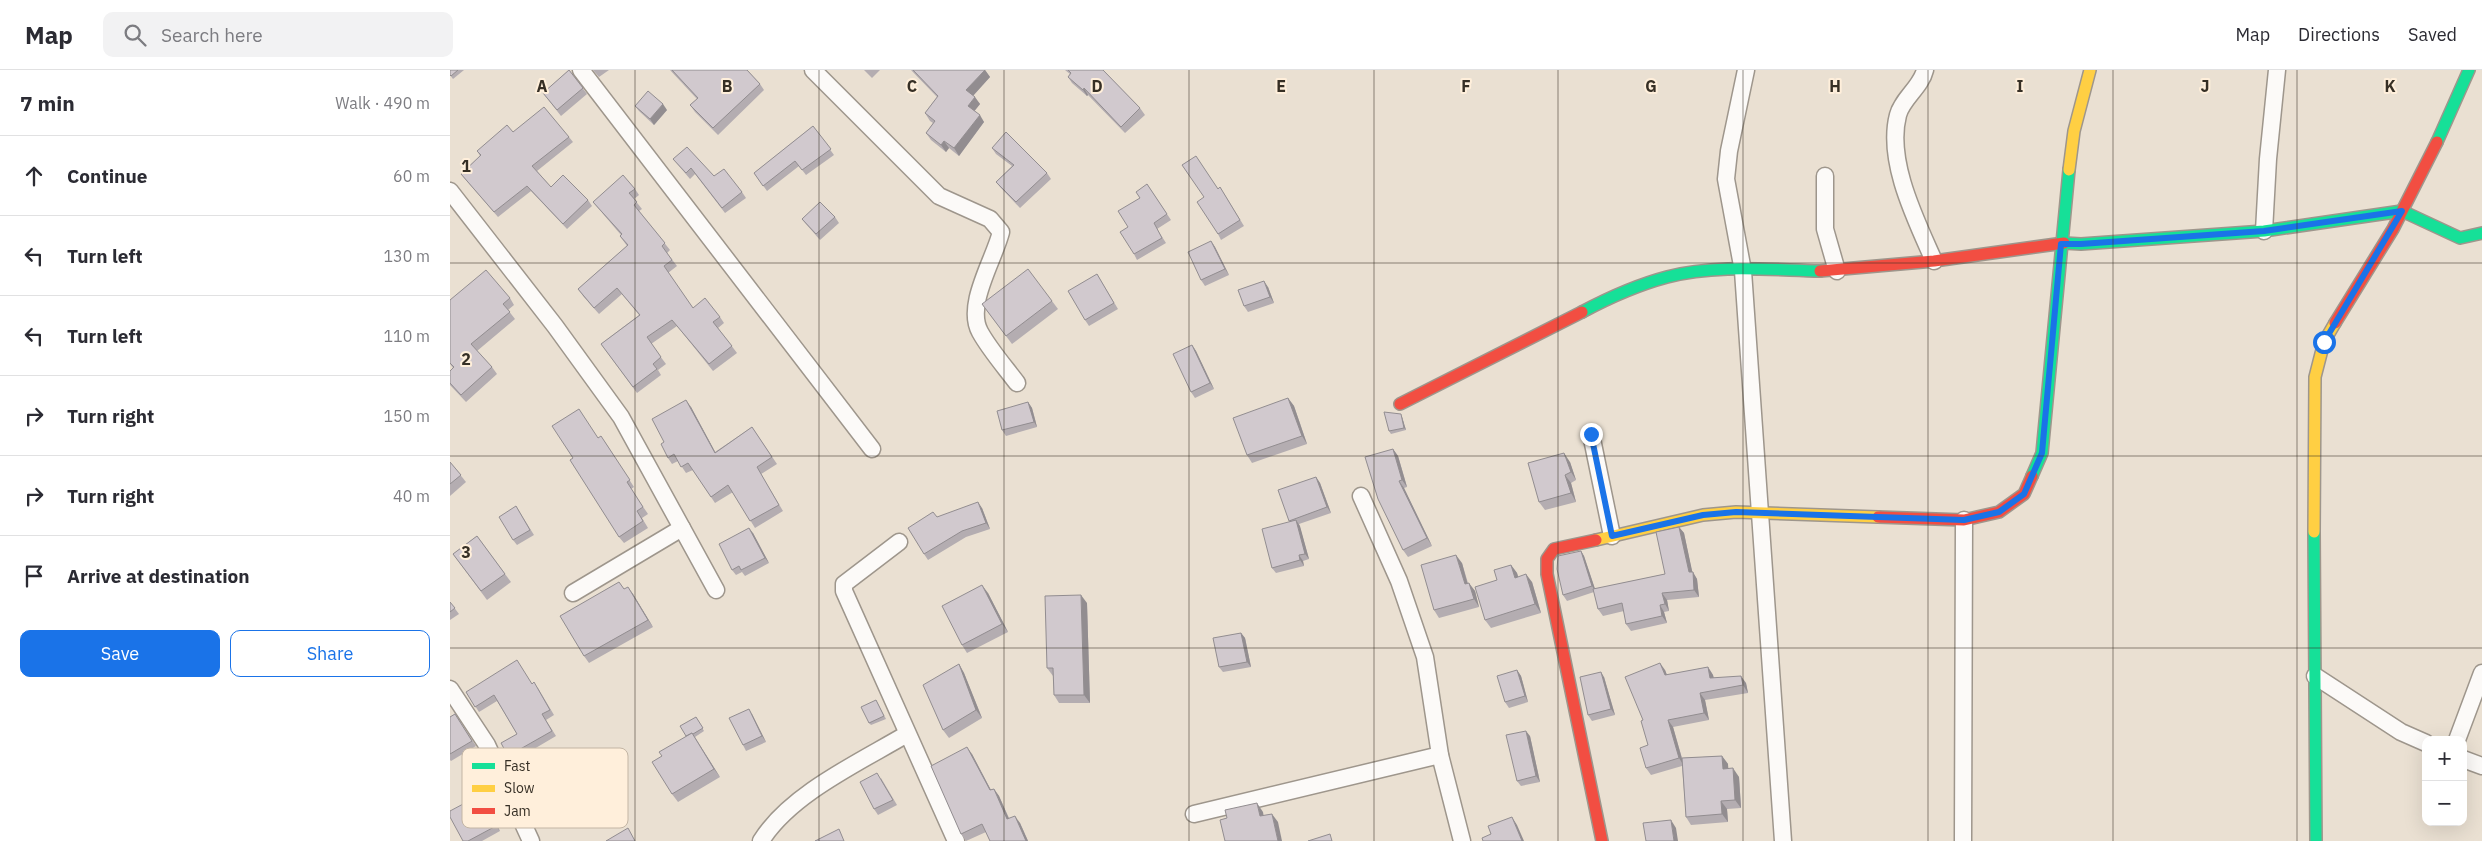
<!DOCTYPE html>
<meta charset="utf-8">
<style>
body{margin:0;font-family:"IBM Plex Sans",sans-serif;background:#f2f2f3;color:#2b2b33}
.controls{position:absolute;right:15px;bottom:15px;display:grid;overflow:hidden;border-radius:10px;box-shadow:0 5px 20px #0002}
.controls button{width:45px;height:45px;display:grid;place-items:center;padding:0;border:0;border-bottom:1px solid #e1e1e2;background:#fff;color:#2b2b33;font:25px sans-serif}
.stop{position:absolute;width:15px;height:15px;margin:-11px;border:4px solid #1a73e8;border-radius:50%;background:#fff}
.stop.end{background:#1a73e8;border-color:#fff;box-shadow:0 1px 5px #0008}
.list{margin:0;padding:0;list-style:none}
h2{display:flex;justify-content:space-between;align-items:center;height:65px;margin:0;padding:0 20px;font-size:21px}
h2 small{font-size:16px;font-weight:400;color:#7c7c81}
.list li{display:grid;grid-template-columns:32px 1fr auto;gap:15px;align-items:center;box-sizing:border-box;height:80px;padding:0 20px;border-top:1px solid #e1e1e2}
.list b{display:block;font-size:19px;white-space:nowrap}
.list em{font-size:16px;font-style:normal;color:#7c7c81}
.actions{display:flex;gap:10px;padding:15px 20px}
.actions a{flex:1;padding:11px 0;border:1px solid #1a73e8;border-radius:10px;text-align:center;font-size:18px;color:#1a73e8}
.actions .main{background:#1a73e8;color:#fff}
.icon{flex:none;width:28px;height:28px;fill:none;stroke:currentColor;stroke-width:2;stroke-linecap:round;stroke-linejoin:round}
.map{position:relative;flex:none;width:2032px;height:771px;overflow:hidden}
header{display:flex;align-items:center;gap:30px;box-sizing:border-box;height:70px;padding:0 25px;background:#fff;border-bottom:1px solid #e1e1e2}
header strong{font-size:24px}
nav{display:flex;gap:28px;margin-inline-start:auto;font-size:18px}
.search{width:350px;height:45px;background:#f2f2f3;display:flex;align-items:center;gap:12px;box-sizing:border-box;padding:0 18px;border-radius:10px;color:#7c7c81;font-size:19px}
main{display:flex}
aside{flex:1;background:#fff}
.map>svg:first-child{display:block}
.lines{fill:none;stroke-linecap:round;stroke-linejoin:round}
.street-casing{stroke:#9e968c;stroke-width:19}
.fast-casing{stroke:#9e968c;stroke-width:14}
.slow-casing{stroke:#9e968c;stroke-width:14}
.jam-casing{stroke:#9e968c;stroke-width:14}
.street{stroke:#fcfaf8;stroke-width:16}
.fast{stroke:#16e098;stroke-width:11}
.slow{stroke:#ffcf43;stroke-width:11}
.jam{stroke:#f24e42;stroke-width:11}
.wall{fill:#b4adb1}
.shaded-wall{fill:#928d90}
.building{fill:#d1c9ce;stroke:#928d90}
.route{stroke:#1a73e8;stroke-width:6}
.grid{fill:none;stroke:#362f25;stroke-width:1;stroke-opacity:0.55}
.key{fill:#ffefdb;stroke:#c3b5a4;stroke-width:1}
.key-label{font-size:14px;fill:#362f25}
.grid-label{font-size:16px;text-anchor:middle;font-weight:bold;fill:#362f25;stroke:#ffefdb;stroke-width:4;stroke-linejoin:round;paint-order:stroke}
</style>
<header>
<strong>Map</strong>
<div class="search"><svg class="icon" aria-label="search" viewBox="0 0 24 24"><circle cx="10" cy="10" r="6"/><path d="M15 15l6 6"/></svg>Search here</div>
<nav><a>Map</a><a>Directions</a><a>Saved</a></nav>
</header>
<main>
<aside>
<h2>7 min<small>Walk · 490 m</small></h2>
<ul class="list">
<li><svg class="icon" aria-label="ahead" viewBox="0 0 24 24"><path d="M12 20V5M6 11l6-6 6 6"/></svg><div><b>Continue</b></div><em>60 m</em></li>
<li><svg class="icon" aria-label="left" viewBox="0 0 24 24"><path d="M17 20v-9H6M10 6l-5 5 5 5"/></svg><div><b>Turn left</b></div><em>130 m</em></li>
<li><svg class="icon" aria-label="left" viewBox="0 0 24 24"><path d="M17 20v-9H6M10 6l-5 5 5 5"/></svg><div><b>Turn left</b></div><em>110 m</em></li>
<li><svg class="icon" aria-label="right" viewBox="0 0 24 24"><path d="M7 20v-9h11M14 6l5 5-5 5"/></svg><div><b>Turn right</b></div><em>150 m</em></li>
<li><svg class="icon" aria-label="right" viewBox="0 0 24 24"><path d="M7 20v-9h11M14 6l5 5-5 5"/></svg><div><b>Turn right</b></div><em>40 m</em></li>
<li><svg class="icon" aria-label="arrive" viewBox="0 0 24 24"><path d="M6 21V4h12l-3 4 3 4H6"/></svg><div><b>Arrive at destination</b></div></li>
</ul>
<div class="actions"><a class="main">Save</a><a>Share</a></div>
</aside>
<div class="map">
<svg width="2032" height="771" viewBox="0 0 2032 771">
<rect width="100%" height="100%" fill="#eae0d2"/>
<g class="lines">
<defs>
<g id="street">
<polyline points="131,0 422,379"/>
<path d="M363,0L489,126L540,149L551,162C544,190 515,235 530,262C540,280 555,297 567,313"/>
<polyline points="1296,0 1279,81 1276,109 1293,201 1333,771"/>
<path d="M1475,0C1471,17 1452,29 1448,45C1436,91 1466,150 1484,191"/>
<polyline points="1375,106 1375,159 1387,201"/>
<polyline points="0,121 105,256 171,347 266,520"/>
<polyline points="1814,161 1818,89 1827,0"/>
<polyline points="1141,364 1162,466"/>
<polyline points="911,426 949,511 975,587 990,685 1012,771"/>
<polyline points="449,472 394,514 394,521 506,771"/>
<polyline points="123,523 232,458"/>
<polyline points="1865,606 1951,662 1976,673"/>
<polyline points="0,619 37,675 81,771"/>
<polyline points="2007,670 2032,603"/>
<polyline points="2013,689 2032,696"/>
<polyline points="744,744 990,685"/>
<path d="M311,771C340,724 410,692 457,664"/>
<polyline points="1513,771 1514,450"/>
</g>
<g id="fast">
<polyline points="1987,72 2019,0"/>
<polyline points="1614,173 1631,174 1814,161 1952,141 2010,168 2032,163"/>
<path d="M1132,242C1160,227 1187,215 1217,207C1266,194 1321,200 1370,201"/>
<polyline points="1582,406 1592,383 1619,100"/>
<polyline points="1864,462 1866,771"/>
</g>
<g id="slow">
<polyline points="1619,100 1624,61 1640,0"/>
<polyline points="1864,462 1865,307 1874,272 1885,253"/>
<polyline points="1146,470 1253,445 1286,442 1428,447"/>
</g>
<g id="jam">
<polyline points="1370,201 1484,191 1614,173"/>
<polyline points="1885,253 1943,159 1987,72"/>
<polyline points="950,334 1132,242"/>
<polyline points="1428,447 1514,450 1549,442 1574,424 1582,406"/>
<polyline points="1146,470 1104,479 1097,489 1097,504 1152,771"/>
</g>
</defs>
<use href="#street" class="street-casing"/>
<use href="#fast" class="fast-casing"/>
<use href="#slow" class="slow-casing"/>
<use href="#jam" class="jam-casing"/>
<use href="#street" class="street"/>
<use href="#fast" class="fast"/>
<use href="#slow" class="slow"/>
<use href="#jam" class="jam"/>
</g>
<g class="wall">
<polygon points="0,0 14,0 3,9 0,5"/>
<polygon points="119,0 137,24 111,46 93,23"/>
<polygon points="143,0 159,0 149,7"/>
<polygon points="220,0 297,0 310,14 314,20 268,65 245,42 240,35 247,29"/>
<polygon points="414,0 430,0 422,8"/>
<polygon points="461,0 535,0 540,7 523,26 530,34 524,41 534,52 509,86 499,78 496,82 481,70 476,63 483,53 480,51 475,43 487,27"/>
<polygon points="615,0 653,0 690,38 695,45 675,63 638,25 637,26 622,13 618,7 620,4"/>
<polygon points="185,36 217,40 204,55 189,41"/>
<polygon points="363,56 384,85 356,105 349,96 317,121 304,103"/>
<polygon points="63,62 119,67 123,72 87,101 101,117 138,130 142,136 117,159 81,121 48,147 15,109 11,104 30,86 27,81"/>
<polygon points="542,78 597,103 601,109 570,138 550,117 546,112 562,96 546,84"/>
<polygon points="223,89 264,106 292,122 296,128 275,143 245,104 240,109"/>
<polygon points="697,114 721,150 707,159 716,173 687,190 684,184 678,157 690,128"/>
<polygon points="770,117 794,156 771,170 768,164 754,127"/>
<polygon points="185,119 189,125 184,129 192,139 189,141 220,180 217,183 227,196 218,203 243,238 270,247 274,253 268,258 287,283 263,301 227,256 201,274 216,294 208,300 211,305 187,323 151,274 189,245 172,224 149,244 133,226 128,219 177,176 170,166 171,165 148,138 143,132"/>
<polygon points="385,147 389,153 370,170 356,154 352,149"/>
<polygon points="761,171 765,177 779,205 755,216 751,210"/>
<polygon points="647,204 668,239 639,256 635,250"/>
<polygon points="818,217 824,233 798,242 794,236"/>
<polygon points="60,228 64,235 58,240 65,249 27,281 42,297 47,304 16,332 0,315 0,301 3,298 0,294 0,230"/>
<polygon points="602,231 608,239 562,274 532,234"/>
<polygon points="742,275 746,281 764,319 745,328 741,322"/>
<polygon points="838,328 844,336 857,374 802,393 797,385"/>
<polygon points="578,332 582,338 587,357 556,366 552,360"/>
<polygon points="241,337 265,382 302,357 327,394 311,404 333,441 305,458 283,422 265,433 243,400 236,403 228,391 222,394 218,388 214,372"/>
<polygon points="952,347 956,360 941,364 939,361"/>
<polygon points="148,367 155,372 184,417 181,419 198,444 192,448 198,458 174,473 169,467"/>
<polygon points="943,379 948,386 957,417 954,418 982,476 958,487 953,480"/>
<polygon points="0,392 16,412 0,426"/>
<polygon points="1120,392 1126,410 1121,413 1126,432 1095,440 1089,432"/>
<polygon points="866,407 870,413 881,443 849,454 859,489 853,491 854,496 826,503 822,498 839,452 839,451"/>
<polygon points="66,436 84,465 67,475 63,470"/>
<polygon points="532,438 540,459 516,467 478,490 474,484 487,447"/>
<polygon points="1229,457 1234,463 1242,502 1247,509 1249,527 1217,530 1219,541 1214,542 1217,553 1181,561 1176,554 1174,541 1153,546 1148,539 1144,522 1117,531 1113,525 1131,481 1134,486 1145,519 1215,504"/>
<polygon points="303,463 319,493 295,506 292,502 286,505 282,500"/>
<polygon points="27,466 61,512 37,530 3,484"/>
<polygon points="1012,493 1018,513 1025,521 1029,537 989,548 984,540"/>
<polygon points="1061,495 1067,503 1068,507 1082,512 1091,543 1041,558 1035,550 1047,510"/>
<polygon points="169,512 174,519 183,524 203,557 139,593 134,586"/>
<polygon points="538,523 558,562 517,583 512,575"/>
<polygon points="0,532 9,544 0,550"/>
<polygon points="637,533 640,633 609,633 604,625 603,606 597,598"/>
<polygon points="791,563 795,568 801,597 773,602 769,597"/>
<polygon points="509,594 514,603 532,648 499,668 493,660"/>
<polygon points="1258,597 1263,605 1264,608 1296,613 1298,623 1255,630 1259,650 1223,657 1232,688 1272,686 1278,694 1278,699 1289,707 1291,738 1277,739 1278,752 1241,755 1236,747 1232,696 1201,705 1196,698 1198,675 1193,650 1215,600 1217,605"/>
<polygon points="1067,600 1071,606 1078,632 1059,638 1055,632"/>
<polygon points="1154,607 1165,645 1142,651 1138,645"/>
<polygon points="82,614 88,618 104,645 96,650 106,666 62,692 58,686 67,664 47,631 29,642 16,622"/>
<polygon points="426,630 436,649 421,655 419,653"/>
<polygon points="5,644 26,676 1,691 0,690 0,647"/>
<polygon points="302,644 316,672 296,681 293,675"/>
<polygon points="246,647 254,661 245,667 270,707 228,732 222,724 212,686 236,666"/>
<polygon points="1080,666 1090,712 1071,716 1067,711"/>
<polygon points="522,684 541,720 544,719 549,726 559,748 570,753 578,771 540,771 536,762 516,771 511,764"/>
<polygon points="431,708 447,735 428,745 424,739"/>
<polygon points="129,710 136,723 88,748 84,743"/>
<polygon points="30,725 34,731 50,761 32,771 13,771"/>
</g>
<g class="shaded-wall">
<polygon points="535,0 540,7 521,28 516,20"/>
<polygon points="634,18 638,25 637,26 633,20"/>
<polygon points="525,27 530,34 523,43 518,36"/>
<polygon points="213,34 217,40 204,55 200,49"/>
<polygon points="530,45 534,52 509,86 504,78"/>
<polygon points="494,71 499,78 496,82 491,75"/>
<polygon points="761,171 765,177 779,205 775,199"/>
<polygon points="814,211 818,217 824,233 820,227"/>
<polygon points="742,275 746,281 764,319 760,313"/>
<polygon points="838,328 844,336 857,374 852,366"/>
<polygon points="236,330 241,337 269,389 265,383"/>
<polygon points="578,332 582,338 587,357 584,352"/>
<polygon points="951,344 952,347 956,360 954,358"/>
<polygon points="943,379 948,386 957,417 952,410"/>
<polygon points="1114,383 1120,392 1126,410 1121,402"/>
<polygon points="1115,405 1121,413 1126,432 1121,423"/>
<polygon points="866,407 870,413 881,443 877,437"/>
<polygon points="949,411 954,418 982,476 977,468"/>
<polygon points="528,432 532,438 540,459 536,453"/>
<polygon points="846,450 850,456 859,489 855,484"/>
<polygon points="1229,457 1234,463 1243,505 1243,502 1247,509 1249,527 1244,520 1239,502"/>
<polygon points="299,458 303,463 319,493 315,488"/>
<polygon points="1131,481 1134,486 1146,522 1142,516"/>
<polygon points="849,485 853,491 854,496 850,490"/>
<polygon points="1006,485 1012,493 1020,523 1015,514"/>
<polygon points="1061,495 1067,503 1071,516 1065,508"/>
<polygon points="1076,504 1082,512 1091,543 1085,534"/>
<polygon points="1019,513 1025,521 1029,537 1024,529"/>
<polygon points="532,515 538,523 558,562 552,554"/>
<polygon points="178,517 183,524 203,557 198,550"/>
<polygon points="1212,523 1217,530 1219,541 1215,534"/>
<polygon points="631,525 637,533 640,633 634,625"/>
<polygon points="1210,535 1214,542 1217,553 1212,546"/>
<polygon points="791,563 795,568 801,597 797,592"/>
<polygon points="1210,593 1215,600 1220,613 1215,605"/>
<polygon points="509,594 514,603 532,648 526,640"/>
<polygon points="1258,597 1263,605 1265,615 1260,608"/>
<polygon points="1067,600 1071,606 1078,632 1075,626"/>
<polygon points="1151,602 1154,607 1165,645 1161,639"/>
<polygon points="1291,606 1296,613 1298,623 1293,615"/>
<polygon points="1250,623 1255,630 1259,650 1254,643"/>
<polygon points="299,639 302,644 316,672 312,666"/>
<polygon points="1218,650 1223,657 1234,696 1229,688"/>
<polygon points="1076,661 1080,666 1090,712 1086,706"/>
<polygon points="242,663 247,671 270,707 264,699"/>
<polygon points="517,677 522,684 545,728 540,720"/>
<polygon points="1272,686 1278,694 1279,707 1273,699"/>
<polygon points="1283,698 1289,707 1291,738 1285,730"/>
<polygon points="544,719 549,726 562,756 557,749"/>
<polygon points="30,725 34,731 50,761 46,756"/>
<polygon points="1271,731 1277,739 1278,752 1272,744"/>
<polygon points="807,733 813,742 815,754 810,746"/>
<polygon points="822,744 828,752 832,771 828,771"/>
<polygon points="565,746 570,753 578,771 576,771"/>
<polygon points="1062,747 1067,755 1074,771 1072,771"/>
<polygon points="1221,750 1226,758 1228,771 1224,771"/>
</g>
<g class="building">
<polygon points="0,0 8,0 1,6 0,5"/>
<polygon points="119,0 133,18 107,40 93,23"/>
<polygon points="222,0 297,0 310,14 263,58 240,35 248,28"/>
<polygon points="463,0 535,0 516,20 525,27 518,36 530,45 504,78 494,71 491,75 476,63 485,51 475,43 488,26"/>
<polygon points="618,0 653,0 690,38 671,57 634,18 633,20 618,7 621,3"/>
<polygon points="198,21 213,34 200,49 185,36"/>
<polygon points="94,37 119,67 82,96 101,117 113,105 138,130 113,154 77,116 44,142 11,104 31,85 27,81 57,55 63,62"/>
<polygon points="363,56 381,79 352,100 345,91 313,116 304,103"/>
<polygon points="556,62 597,103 566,132 546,112 564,95 542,78"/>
<polygon points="237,77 264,106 274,99 292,122 272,138 241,98 236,103 223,89"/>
<polygon points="746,86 768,119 770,117 790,150 768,164 747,132 754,127 732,95"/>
<polygon points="173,105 185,119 179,123 187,132 184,135 215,173 212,176 222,190 214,196 243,238 255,228 270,247 263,252 282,276 259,294 222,250 197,267 211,287 203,294 207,299 183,317 151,274 190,245 167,218 144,238 128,219 178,175 170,166 172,164 143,132"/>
<polygon points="697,114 717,144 704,153 712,168 684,184 670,162 678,157 668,141 690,128 686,122"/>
<polygon points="370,132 385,147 366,164 352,149"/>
<polygon points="761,171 775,199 751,210 738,182"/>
<polygon points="578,199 602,231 556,266 532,234"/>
<polygon points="36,200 60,228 53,234 60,242 21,274 42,297 11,325 0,313 0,301 4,297 0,293 0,230"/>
<polygon points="647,204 664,233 635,250 618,221"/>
<polygon points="814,211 820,227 794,236 788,220"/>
<polygon points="742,275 760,313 741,322 723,284"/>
<polygon points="838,328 852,366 797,385 783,348"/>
<polygon points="236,330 265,383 302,357 322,387 307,397 329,435 300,451 278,415 261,427 238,393 231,397 224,384 218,388 211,374 214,372 202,349"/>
<polygon points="578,332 584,352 552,360 547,341"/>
<polygon points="129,339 148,368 151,366 180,410 177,412 193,437 187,441 193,451 169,467 120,390 123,388 102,356"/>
<polygon points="934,342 951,344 954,358 939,361"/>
<polygon points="943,379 952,410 949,411 977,468 953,480 928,429 915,387"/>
<polygon points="1114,383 1121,402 1115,405 1121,423 1089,432 1078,393"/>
<polygon points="0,392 11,405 0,414"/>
<polygon points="866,407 877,437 839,451 828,420"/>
<polygon points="528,432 536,453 512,461 474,484 458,458 483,442 487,447"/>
<polygon points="66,436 80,460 63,470 49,447"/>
<polygon points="846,450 855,484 849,485 850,490 822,498 812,459"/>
<polygon points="1229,457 1239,502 1243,502 1244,520 1212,523 1215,534 1210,535 1212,546 1176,554 1172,533 1148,539 1143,519 1215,504 1206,462"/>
<polygon points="299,458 315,488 291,500 289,496 282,500 269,474"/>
<polygon points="27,466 55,504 31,521 3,484"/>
<polygon points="1131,481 1142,516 1113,525 1107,499 1108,486"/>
<polygon points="1006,485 1015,514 1019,513 1024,529 984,540 971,495"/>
<polygon points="1061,495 1065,508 1076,504 1085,534 1035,550 1025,517 1047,510 1044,500"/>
<polygon points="169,512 174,519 178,517 198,550 134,586 110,546"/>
<polygon points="532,515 552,554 512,575 492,536"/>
<polygon points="631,525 634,625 604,625 603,598 597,598 595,526"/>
<polygon points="0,532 5,538 0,542"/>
<polygon points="791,563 797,592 769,597 763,568"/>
<polygon points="67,590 82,614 84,612 100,640 92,644 102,661 58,686 51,673 67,664 44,625 25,637 16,622"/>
<polygon points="1210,593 1215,605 1258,597 1260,608 1291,606 1293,615 1250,623 1254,643 1218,650 1229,688 1196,698 1190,678 1198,675 1191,651 1193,650 1175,607"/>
<polygon points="509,594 526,640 493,660 473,615"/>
<polygon points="1067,600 1075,626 1055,632 1047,606"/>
<polygon points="1151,602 1161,639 1138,645 1130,607"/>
<polygon points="426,630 434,646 419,653 411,637"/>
<polygon points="299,639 312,666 293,675 279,648"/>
<polygon points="5,644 22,671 0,684 0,647"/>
<polygon points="246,647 253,658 243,664 242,663 236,666 230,656"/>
<polygon points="1076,661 1086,706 1067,711 1056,665"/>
<polygon points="242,663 264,699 222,724 202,692 212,686 209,682"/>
<polygon points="517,677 540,720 544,719 557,749 565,746 576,771 540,771 532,754 511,764 481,696"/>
<polygon points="1272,686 1273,699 1283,698 1285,730 1271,731 1272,744 1236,747 1232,688"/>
<polygon points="427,703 443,730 424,739 410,712"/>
<polygon points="30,725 46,756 18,771 13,771 0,747 0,741"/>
<polygon points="807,733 810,746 822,744 828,771 775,771 770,750 777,748 775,740"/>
<polygon points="1062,747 1072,771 1033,771 1032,768 1041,764 1038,756"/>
<polygon points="1221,750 1224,771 1196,771 1193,753"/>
<polygon points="178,758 185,771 156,771"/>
<polygon points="389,759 394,771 365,771"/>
<polygon points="880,764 882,771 858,771"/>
</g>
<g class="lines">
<polyline class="route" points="1141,364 1162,466 1253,445 1286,442 1514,450 1549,442 1574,424 1592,383 1611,174 1631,174 1814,161 1952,141 1874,272"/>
</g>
<path class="grid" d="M185,0V771M369,0V771M554,0V771M739,0V771M924,0V771M1108,0V771M1293,0V771M1478,0V771M1663,0V771M1847,0V771M0,193H2032M0,386H2032M0,578H2032"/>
<rect x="12" y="678" width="166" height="80" rx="8" class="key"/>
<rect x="22" y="693" width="23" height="6" fill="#16e098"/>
<rect x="22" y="715" width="23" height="7" fill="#ffcf43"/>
<rect x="22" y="738" width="23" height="6" fill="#f24e42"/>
<g class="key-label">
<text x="54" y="701">Fast</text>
<text x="54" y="723">Slow</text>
<text x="54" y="746">Jam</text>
</g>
<g class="grid-label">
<text x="92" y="22">A</text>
<text x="277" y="22">B</text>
<text x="462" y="22">C</text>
<text x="647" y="22">D</text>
<text x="831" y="22">E</text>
<text x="1016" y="22">F</text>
<text x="1201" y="22">G</text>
<text x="1385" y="22">H</text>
<text x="1570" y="22">I</text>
<text x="1755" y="22">J</text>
<text x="1940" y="22">K</text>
<text x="16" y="102">1</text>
<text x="16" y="295">2</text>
<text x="16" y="488">3</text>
</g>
</svg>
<div class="controls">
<button>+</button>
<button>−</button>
</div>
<div class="stop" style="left:1874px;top:272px"></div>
<div class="stop end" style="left:1141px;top:364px"></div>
</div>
</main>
